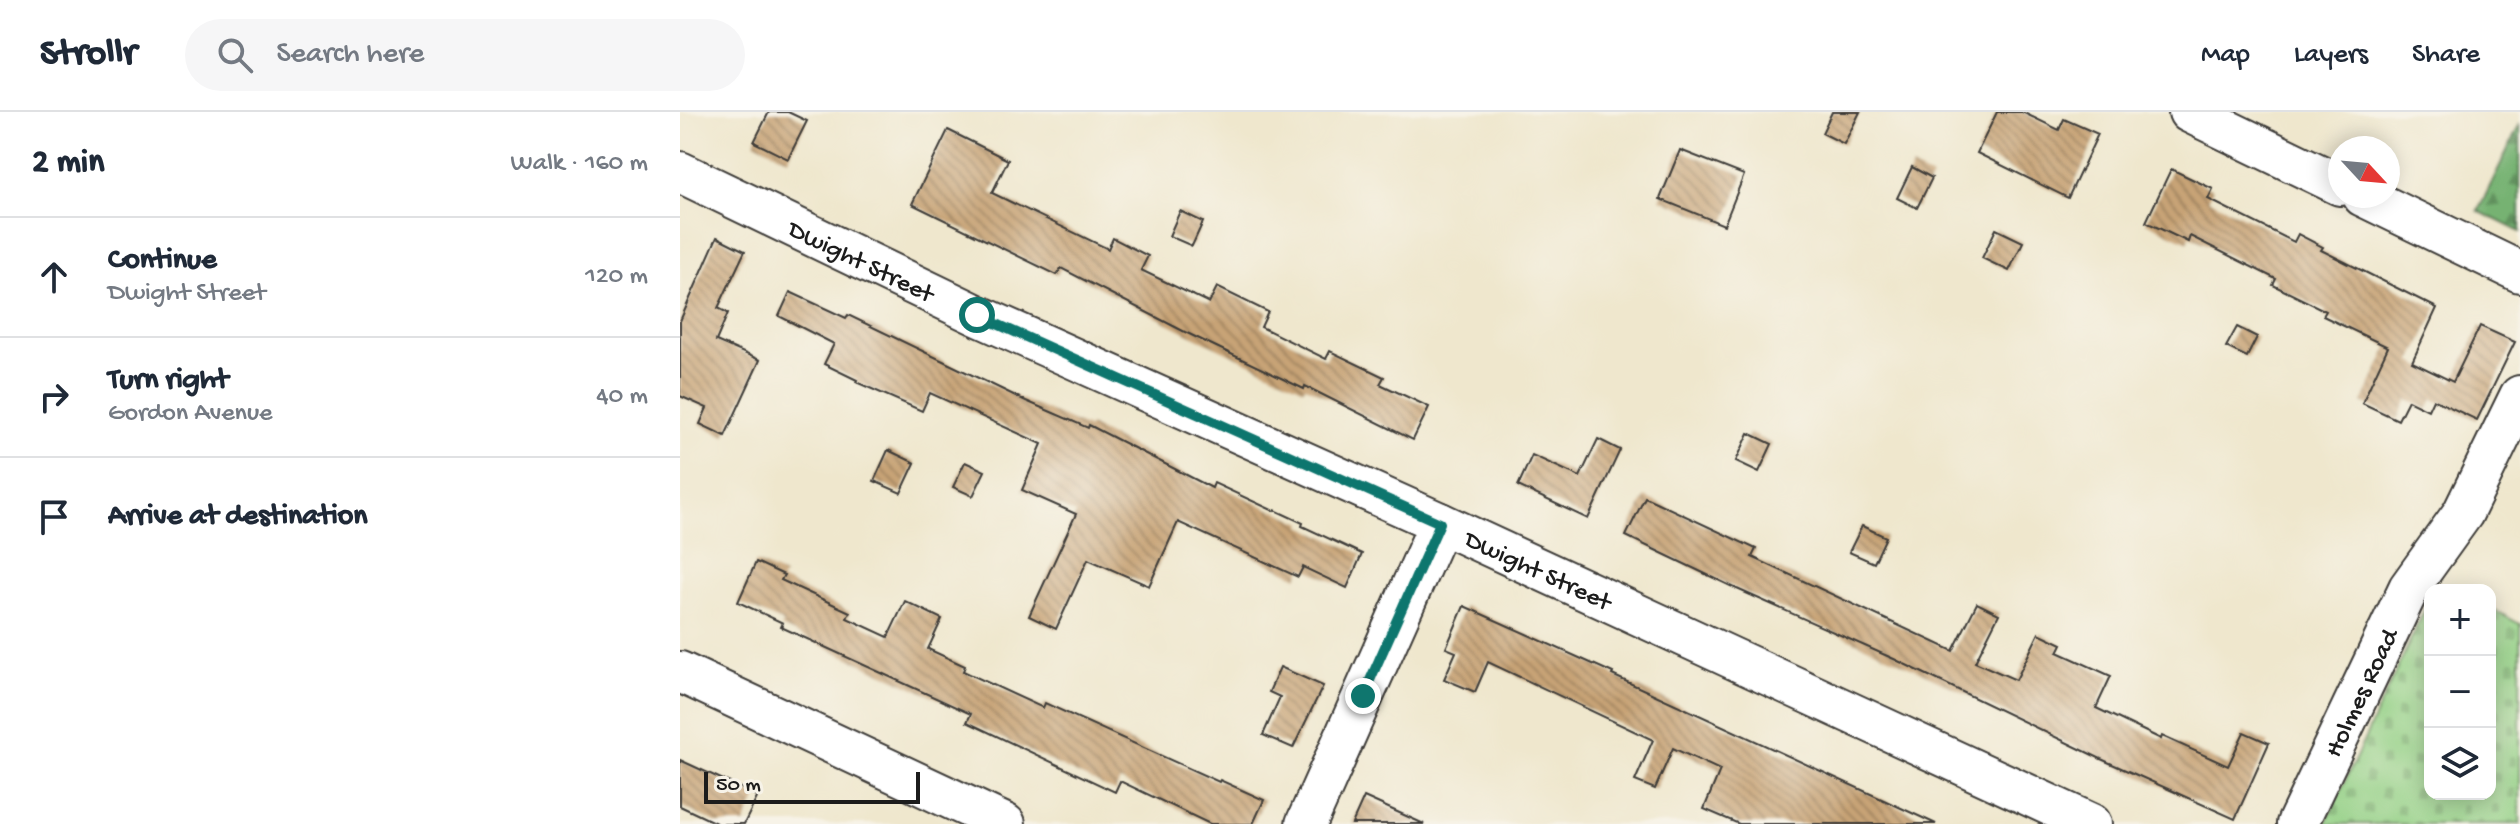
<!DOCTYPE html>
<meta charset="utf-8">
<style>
body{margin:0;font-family:"Gochi Hand",sans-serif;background:#f6f6f7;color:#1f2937}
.controls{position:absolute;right:24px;bottom:24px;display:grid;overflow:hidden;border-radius:16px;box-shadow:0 4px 20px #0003}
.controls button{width:72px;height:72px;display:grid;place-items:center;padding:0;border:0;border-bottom:2px solid #e0e1e3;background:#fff;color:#1f2937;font:40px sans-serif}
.compass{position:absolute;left:1648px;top:24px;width:72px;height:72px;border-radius:50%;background:#fff;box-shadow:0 4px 20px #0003;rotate:116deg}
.scale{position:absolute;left:24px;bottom:20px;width:216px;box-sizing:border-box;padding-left:8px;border:4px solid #1c1c1c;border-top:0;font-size:22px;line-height:28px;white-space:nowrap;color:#1c1c1c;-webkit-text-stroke:6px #f7f3e8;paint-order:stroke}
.stop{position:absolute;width:24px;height:24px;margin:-18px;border:6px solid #0f766e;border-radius:50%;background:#fff}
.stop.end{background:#0f766e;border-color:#fff;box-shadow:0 2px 8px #0008}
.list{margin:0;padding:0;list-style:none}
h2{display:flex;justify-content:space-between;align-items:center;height:104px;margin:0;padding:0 32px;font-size:34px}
h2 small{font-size:26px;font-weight:400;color:#747a83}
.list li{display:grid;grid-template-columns:52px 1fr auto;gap:24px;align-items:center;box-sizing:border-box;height:120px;padding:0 32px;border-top:2px solid #e0e1e3}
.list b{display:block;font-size:30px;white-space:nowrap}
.list p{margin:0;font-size:26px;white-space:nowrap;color:#747a83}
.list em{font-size:26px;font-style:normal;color:#747a83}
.icon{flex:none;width:44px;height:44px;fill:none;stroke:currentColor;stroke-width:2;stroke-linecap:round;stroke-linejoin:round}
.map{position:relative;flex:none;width:1840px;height:712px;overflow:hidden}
header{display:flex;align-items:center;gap:48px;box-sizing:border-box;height:112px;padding:0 40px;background:#fff;border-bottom:2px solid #e0e1e3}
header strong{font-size:38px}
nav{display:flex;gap:44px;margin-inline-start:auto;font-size:28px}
.search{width:560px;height:72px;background:#f6f6f7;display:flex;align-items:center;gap:20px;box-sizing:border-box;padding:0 28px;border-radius:44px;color:#747a83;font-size:30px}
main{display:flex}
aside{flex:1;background:#fff}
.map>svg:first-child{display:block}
.forest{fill:url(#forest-firs);stroke:#496747;stroke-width:2}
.cemetery{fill:url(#cemetery-stones);stroke:#587650;stroke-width:2}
.building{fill:url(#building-back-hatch)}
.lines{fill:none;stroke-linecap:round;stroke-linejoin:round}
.minor-casing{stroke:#3c3a37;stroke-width:44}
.minor{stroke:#fff;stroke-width:40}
.route{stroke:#0f766e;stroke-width:10}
.labels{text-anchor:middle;stroke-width:7;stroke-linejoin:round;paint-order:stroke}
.street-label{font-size:26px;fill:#1c1c1c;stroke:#f7f3e8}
</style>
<header>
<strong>Strollr</strong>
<div class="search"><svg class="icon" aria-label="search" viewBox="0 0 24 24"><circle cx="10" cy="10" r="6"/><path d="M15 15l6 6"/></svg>Search here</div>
<nav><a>Map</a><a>Layers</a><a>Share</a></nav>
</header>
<main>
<aside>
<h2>2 min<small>Walk · 160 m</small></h2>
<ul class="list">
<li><svg class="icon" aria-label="ahead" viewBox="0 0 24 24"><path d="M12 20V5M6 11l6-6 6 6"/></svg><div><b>Continue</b><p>Dwight Street</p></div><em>120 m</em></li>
<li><svg class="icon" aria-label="right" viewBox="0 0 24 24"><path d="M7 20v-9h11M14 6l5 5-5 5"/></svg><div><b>Turn right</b><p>Gordon Avenue</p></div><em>40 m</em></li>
<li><svg class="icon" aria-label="arrive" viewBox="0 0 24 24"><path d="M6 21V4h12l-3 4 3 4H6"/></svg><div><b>Arrive at destination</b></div></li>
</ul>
</aside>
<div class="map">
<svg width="1840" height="712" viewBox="0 0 1840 712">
<defs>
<pattern id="forest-firs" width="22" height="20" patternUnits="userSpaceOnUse" patternTransform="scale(2)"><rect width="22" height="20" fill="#76b272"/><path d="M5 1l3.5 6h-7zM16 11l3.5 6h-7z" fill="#60905d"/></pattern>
<pattern id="cemetery-stones" width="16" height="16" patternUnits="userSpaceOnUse" patternTransform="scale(2)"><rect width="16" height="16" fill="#93d085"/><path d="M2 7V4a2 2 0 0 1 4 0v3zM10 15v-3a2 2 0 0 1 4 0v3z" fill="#7eb272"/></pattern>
<pattern id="building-back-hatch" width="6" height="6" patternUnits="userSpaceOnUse" patternTransform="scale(2)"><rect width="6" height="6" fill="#c7a376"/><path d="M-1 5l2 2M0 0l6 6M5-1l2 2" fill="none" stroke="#a18460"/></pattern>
</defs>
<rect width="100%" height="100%" fill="#f7f3e8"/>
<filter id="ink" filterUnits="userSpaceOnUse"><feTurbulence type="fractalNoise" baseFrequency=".0125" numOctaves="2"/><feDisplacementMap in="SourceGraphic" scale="16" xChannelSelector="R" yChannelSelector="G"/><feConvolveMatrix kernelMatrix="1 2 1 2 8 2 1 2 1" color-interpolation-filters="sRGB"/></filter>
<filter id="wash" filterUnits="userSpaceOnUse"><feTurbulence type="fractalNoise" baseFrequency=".006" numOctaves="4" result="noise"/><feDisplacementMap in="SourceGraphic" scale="32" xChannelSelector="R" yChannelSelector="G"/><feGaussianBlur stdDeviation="1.8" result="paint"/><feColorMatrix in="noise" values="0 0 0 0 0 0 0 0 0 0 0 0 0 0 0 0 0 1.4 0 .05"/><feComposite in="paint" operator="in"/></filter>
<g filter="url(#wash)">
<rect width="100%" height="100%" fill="#efe7cd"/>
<polygon class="forest" points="1840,12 1840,120 1798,99"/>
<polygon class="cemetery" points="1750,486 1750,682 1810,682 1810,496 1840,512 1840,712 1645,712"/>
<g id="blocks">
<g class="building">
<polygon points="89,0 108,0 127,9 108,47 74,30"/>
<polygon points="1152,0 1180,0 1164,32 1142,21"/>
<polygon points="1317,0 1342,0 1379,18 1384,7 1418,22 1388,86 1297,41"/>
<polygon points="268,18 328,48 312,81 428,137 433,126 468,144 461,158 529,191 537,175 588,200 581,215 646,247 650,239 704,265 700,272 749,295 733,328 625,274 624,277 505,220 381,156 377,163 232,92"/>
<polygon points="1000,38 1064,63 1044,113 980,87"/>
<polygon points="1232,55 1252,66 1237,96 1217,86"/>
<polygon points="1491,57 1533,77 1528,87 1614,130 1618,122 1643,135 1641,138 1757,196 1732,250 1773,270 1800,214 1835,230 1797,308 1753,287 1748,298 1728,288 1718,308 1682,291 1708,235 1643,204 1646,199 1593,173 1596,167 1510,124 1508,130 1466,110"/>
<polygon points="500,99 523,110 512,134 489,124"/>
<polygon points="1316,117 1343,130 1329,159 1302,146"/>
<polygon points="37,125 65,139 38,196 48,201 36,229 80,248 45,324 20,312 27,296 0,284 0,209"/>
<polygon points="110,180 166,206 168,203 346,289 408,316 409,313 532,376 534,371 594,399 595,398 623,411 622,414 682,442 667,476 623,455 618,465 498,410 469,474 408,447 376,517 349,504 396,402 342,378 362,332 250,281 242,299 176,270 177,268 144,252 154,232 99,204"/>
<polygon points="1557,215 1577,225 1567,245 1546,235"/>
<polygon points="1069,321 1092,332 1079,360 1056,349"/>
<polygon points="918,327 940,338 908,407 838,374 852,343 900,365"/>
<polygon points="208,338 235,351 221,381 194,369"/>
<polygon points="285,350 305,359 293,384 273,375"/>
<polygon points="965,385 1076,437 1072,445 1273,539 1297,491 1319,502 1295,550 1336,568 1359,521 1382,532 1378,540 1431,564 1416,596 1481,627 1482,624 1548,654 1564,620 1589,631 1555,707 1421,647 1214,547 1057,477 946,424"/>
<polygon points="1182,414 1206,425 1194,451 1169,440"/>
<polygon points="76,450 104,463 101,468 170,500 167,506 208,525 225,489 262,507 248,537 285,554 283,559 363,596 365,591 539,670 540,668 584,688 573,712 530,712 440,669 435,680 287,610 291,602 101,515 103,511 58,490"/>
<polygon points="784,494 933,561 932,563 1256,712 1059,712 1024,697 1040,658 993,636 975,677 955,669 973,628 808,550 795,580 764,567 776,540 766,536"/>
<polygon points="600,555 643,574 613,636 583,623 600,585 589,580"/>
<polygon points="0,648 78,684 64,712 38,712 0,694"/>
<polygon points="684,685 744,712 672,712"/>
</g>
</g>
</g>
<g filter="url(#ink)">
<use href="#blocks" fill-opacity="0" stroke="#3c3a37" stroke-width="2"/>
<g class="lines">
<defs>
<g id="minor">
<polyline points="1509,0 1660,73"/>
<path id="s1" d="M0,60L297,203L760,411L1411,712"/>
<polyline points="1683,84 1840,160"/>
<polyline points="0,560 325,712"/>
<polyline points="626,712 760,411"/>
<path id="s2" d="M1617,712L1729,476L1783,401L1840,284"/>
</g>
</defs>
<use href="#minor" class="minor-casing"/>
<use href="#minor" class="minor"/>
</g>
</g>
<g class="lines" filter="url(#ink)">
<polyline class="route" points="297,203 760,411 683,584"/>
</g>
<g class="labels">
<g class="street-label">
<text dy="9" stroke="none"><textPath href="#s1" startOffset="202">Dwight Street</textPath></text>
<text dy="9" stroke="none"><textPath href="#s1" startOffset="946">Dwight Street</textPath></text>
<text dy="9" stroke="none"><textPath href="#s2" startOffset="146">Holmes Road</textPath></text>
</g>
</g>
</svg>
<div class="controls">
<button>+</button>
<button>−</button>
<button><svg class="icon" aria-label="layers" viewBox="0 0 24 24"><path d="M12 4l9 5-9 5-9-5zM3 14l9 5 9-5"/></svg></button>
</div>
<svg class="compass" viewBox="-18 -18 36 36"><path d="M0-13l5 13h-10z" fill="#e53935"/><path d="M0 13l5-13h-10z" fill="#747a83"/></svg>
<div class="scale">50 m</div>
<div class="stop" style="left:297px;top:203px"></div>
<div class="stop end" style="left:683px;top:584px"></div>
</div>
</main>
